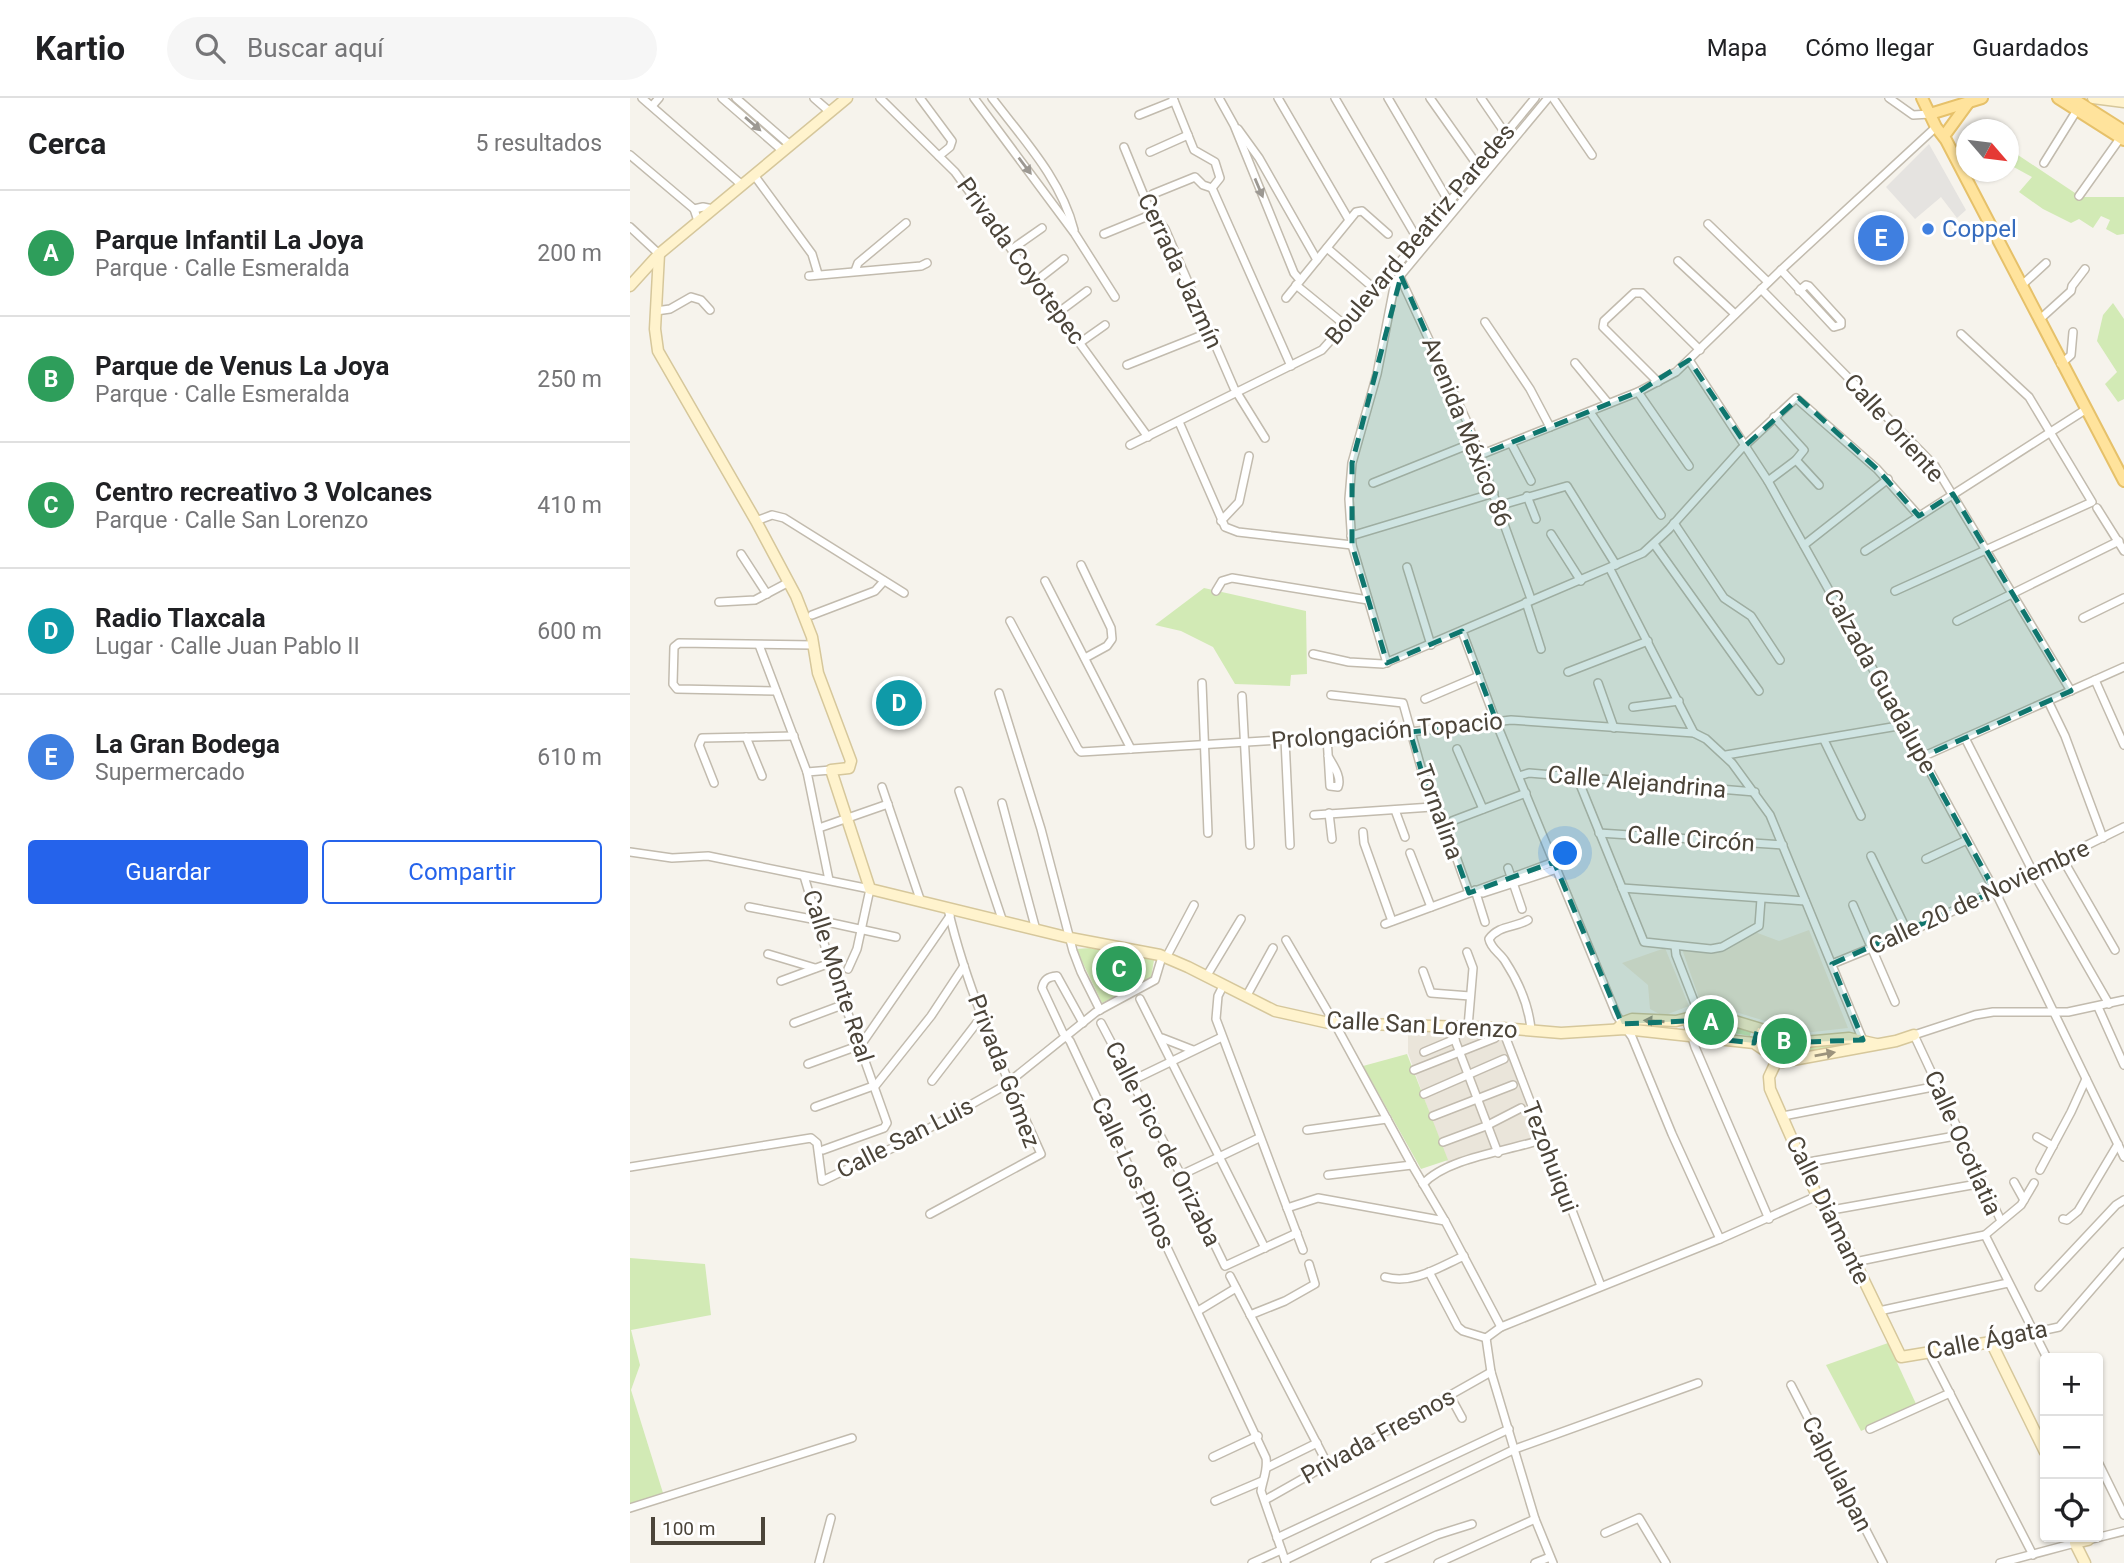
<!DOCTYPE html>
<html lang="es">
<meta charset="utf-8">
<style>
body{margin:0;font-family:Roboto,sans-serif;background:#f6f6f6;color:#202124}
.controls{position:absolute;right:21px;bottom:21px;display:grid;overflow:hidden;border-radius:7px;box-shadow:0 2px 5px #0004}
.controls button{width:63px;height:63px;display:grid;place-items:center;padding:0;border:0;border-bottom:2px solid #e0e0e0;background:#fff;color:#202124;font:35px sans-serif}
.compass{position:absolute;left:1326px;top:21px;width:63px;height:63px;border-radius:50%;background:#fff;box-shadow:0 2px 5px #0004;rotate:118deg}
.scale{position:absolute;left:21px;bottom:18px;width:114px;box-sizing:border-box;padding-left:7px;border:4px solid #4b4439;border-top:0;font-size:19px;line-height:24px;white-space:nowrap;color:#4b4439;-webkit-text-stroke:5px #fff;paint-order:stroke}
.you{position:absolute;left:936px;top:756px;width:24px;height:24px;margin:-18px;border:5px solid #fff;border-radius:50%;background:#1a73e8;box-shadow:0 0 0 10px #1a73e833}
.badge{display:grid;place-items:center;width:46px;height:46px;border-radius:50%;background:#2563eb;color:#fff;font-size:23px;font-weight:700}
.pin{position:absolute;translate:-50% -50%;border:4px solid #fff;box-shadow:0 2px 7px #0006}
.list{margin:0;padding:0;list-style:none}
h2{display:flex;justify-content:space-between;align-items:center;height:91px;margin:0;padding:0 28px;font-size:30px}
h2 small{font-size:23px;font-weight:400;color:#757577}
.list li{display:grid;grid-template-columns:46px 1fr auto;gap:21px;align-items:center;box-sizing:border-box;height:126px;padding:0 28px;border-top:2px solid #e0e0e0}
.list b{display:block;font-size:26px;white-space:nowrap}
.list p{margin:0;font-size:23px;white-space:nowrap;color:#757577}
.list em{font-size:23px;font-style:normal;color:#757577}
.actions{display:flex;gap:14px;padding:21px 28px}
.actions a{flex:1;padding:16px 0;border:2px solid #2563eb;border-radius:7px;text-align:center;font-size:24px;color:#2563eb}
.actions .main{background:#2563eb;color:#fff}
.icon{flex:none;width:38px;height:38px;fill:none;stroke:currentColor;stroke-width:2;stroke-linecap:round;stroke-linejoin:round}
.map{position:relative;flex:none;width:1494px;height:1465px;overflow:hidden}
header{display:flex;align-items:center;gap:42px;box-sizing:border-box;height:98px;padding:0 35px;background:#fff;border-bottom:2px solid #e0e0e0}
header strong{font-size:33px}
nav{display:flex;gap:38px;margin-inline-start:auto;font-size:24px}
.search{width:490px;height:63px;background:#f6f6f6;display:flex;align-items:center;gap:18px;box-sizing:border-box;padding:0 24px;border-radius:38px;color:#757577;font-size:26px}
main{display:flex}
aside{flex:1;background:#fff}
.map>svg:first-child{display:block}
.residential{fill:#eae5da}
.education{fill:#efe8d6}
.green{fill:#d2eab5}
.parking{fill:#e5e3e0}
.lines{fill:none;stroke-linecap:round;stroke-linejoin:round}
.street-casing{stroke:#c2bbae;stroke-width:10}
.secondary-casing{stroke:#d6c79b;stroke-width:13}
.primary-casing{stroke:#e6c16a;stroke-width:14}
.street{stroke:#fff;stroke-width:7}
.secondary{stroke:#fff3cd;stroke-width:10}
.primary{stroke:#ffe39c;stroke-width:10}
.oneway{fill:#9c9892}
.oneway2{fill:#9c937c}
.marked{fill:#0f766e;fill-opacity:0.2;stroke:#0f766e;stroke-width:5;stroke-dasharray:14 9;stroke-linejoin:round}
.shop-dot{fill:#3f7fe0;stroke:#fff;stroke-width:2.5}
.labels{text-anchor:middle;stroke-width:6;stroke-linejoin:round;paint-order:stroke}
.shop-label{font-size:24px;fill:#366cbe;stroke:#fff;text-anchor:start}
.street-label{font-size:24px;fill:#4b4439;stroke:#fff}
</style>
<header>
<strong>Kartio</strong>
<div class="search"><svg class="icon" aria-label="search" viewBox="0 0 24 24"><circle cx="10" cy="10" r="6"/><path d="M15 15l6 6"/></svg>Buscar aquí</div>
<nav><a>Mapa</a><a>Cómo llegar</a><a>Guardados</a></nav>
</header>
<main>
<aside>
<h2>Cerca<small>5 resultados</small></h2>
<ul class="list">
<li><span class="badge" style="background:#2e9e5b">A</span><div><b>Parque Infantil La Joya</b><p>Parque · Calle Esmeralda</p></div><em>200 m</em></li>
<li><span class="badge" style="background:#2e9e5b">B</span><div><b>Parque de Venus La Joya</b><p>Parque · Calle Esmeralda</p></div><em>250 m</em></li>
<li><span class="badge" style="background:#2e9e5b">C</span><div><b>Centro recreativo 3 Volcanes</b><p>Parque · Calle San Lorenzo</p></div><em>410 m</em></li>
<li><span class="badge" style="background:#0f9aa8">D</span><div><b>Radio Tlaxcala</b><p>Lugar · Calle Juan Pablo II</p></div><em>600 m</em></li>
<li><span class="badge" style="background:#3f7fe0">E</span><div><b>La Gran Bodega</b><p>Supermercado</p></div><em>610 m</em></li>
</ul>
<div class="actions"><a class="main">Guardar</a><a>Compartir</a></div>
</aside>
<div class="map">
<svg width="1494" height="1465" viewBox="0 0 1494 1465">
<rect width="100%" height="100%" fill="#f6f3ec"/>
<polygon class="residential" points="778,933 869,934 909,1042 820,1073 778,955"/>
<g class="education">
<polygon points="1179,832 1218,930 1174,935 1070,903 1052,851 1076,855 1125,834 1149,843"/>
<polygon points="1035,850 1059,908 1033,918 1020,911 1018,887 992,865"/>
</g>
<g class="green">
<polygon points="1379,51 1451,99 1494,99 1494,136 1487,137 1476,131 1480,122 1471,118 1463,130 1449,121 1441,125 1413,111 1389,94 1402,79 1380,67 1379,69"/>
<polygon points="1483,205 1494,221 1494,301 1488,304 1475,286 1487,274 1467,243 1473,217"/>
<polygon points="574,490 676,513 677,576 661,577 660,588 605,586 583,549 551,533 525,527"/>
<polygon points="460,850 524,862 521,880 472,905 446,851"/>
<polygon points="1070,917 1122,930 1120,938 1064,928 1062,920"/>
<polygon points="1131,932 1181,944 1219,946 1176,954 1130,942"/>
<polygon points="777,956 818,1062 791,1071 733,968"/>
<polygon points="0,1160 75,1166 81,1217 1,1232 10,1267 1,1292 33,1395 0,1406"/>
<polygon points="1258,1245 1287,1308 1231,1333 1196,1267"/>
</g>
<polygon class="parking" points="1299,46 1336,112 1327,120 1311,99 1285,121 1256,89"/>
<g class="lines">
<defs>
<g id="street">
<polyline points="12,0 112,87"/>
<polyline points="92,0 153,53"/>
<polyline points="106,0 160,47"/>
<polyline points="184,0 200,14"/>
<polyline points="250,0 325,74 518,339"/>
<polyline points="290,0 322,43 320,49 309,58"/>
<polyline points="344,0 445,136 485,199"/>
<path d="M362,0C393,41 431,81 444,132"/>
<polyline points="543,0 564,52 585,64 590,80 582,90"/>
<polyline points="589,0 604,27 664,175 670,182"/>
<polyline points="648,0 719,122"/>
<polyline points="705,0 788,142"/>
<polyline points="758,0 819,104"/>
<polyline points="800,0 848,68"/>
<polyline points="851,0 875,35"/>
<polyline points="923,0 962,57"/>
<polyline points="1259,0 1283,17 1300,16"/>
<polyline points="22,8 29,0"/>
<polyline points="509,17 544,3"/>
<polyline points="608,31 629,60 687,162"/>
<polyline points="494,49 519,110 535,131 604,290 635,340"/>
<polyline points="520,54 558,37"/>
<polyline points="0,57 64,111 68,123"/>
<polyline points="1414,65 1447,12"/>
<polyline points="124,77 182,156 188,176"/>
<polyline points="582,90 661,268"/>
<polyline points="523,96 565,79 573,87 582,90"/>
<polyline points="1449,98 1491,39"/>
<polyline points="64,111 73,109 83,111"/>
<polyline points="1078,126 1138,184"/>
<polyline points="0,129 29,156"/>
<polyline points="474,136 523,116"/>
<polyline points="697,150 746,192"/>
<polyline points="382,151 412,130"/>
<polyline points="1048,163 1105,216"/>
<polyline points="1151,172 1204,229 1211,227 1211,223 1179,188 1176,187 1169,193"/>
<polyline points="225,173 228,165 276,125"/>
<polyline points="769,177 838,326 901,501"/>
<polyline points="179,178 291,168 297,165"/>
<polyline points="406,183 434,161"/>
<polyline points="666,187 715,227"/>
<polyline points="1391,188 1416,165"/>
<polyline points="1131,191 1305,368 1441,593"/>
<polyline points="656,200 726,114 732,113 758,136"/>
<polyline points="26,213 40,211 61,199 71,202 80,212"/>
<polyline points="429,214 457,193"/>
<polyline points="1409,222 1441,193 1442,188 1455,171"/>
<polyline points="855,224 900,291 920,329"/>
<polyline points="451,244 475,227"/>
<polyline points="1059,262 1138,383 1292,659 1365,793 1494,1059"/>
<polyline points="945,265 978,305"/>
<polyline points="1431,266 1441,257 1443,234"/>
<polyline points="497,267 580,234"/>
<polyline points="1028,284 973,229 974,223 1004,195 1012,195 1070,252"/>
<polyline points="1008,294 1059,368"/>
<polyline points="960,314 1031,417"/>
<polyline points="549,324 595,429 608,434 722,447"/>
<polyline points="881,345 901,383"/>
<polyline points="500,347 692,252 764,171 905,0"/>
<polyline points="850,357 1008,294 1046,274 1151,172 1306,29"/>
<polyline points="1166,362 1189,387"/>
<polyline points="1138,383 1166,362 1174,352 1144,319"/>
<polyline points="743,385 845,344"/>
<polyline points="897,398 906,421"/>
<polyline points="868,408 937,388 986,467"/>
<polyline points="1467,410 1494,453"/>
<polyline points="126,423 142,417 154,420 274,495"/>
<polyline points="591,423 609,404 619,358"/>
<polyline points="1044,425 1094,500 1121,518 1150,562"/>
<polyline points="921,436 951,483"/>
<polyline points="721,438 864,395"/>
<polyline points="1024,446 1129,593"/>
<polyline points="1174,447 1258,381"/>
<polyline points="1235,453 1455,312"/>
<polyline points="111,456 137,496"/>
<polyline points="451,467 481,530 482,541 477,548 455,560"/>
<polyline points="777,469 801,547"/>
<polyline points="980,471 1064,635"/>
<polyline points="415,483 501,651"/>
<polyline points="586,493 592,483 602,480 738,502"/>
<polyline points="1265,493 1462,404 1399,299 1331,236"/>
<polyline points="89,504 125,502 159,484"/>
<polyline points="896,504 911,551"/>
<polyline points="182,517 245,493 254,483"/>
<polyline points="1453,520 1494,500"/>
<polyline points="380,523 448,651 451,654 780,634 881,622 1064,635 1076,641 1102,665 1140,717 1234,945"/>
<polyline points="1327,523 1489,443"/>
<polyline points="832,533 868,629 987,918 1002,939 1042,1036 1090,1141"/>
<polyline points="129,547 177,674"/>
<polyline points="683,556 719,564 753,566 1013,455 1039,431 1111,351 1166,300 1247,371 1289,418"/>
<polyline points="757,565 722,447 719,401 722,365 747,276 765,184 918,0"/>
<polyline points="938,574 1018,543"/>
<polyline points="1465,582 1494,647"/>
<polyline points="572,585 578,735"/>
<polyline points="968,585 984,630"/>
<polyline points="146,593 47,591 43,586 44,549 49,545 183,547"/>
<polyline points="369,595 411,731 443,853 451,874 470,912"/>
<polyline points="701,597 773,605 802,709 809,711 839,795"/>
<polyline points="612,598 620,747"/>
<polyline points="795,601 849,578"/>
<polyline points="1418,603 1435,638 1473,740"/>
<polyline points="1003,609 1049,603"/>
<polyline points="116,639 132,678"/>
<path d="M697,639L700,688L708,689C712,679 703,667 698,658"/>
<polyline points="1335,640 1403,774 1479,906"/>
<polyline points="655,641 660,747"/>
<polyline points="1194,642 1231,718"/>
<polyline points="827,651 853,711"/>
<polyline points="1096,657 1274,627"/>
<polyline points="1292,659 1494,569"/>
<polyline points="889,678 899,675 1125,694"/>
<polyline points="947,679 1014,844 1081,851 1092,849 1129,828 1131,801"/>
<polyline points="84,685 69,647 72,640 164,638"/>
<polyline points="252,689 291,804"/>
<polyline points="329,693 373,824"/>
<polyline points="372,705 406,832"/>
<polyline points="765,712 775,739"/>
<polyline points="699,715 702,741"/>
<polyline points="684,717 802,709"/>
<polyline points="822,723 896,695"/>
<polyline points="189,730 258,706"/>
<polyline points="733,734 734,745 762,823"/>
<polyline points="969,735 1153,747"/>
<polyline points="0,754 42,760 78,758 240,791 227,851 218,871"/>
<polyline points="780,755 801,809"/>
<polyline points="1241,758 1278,835"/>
<polyline points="1432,760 1485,852"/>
<polyline points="1296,761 1337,742"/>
<polyline points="878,770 892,811"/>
<polyline points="174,778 200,865 257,1025 254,1030 193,1052"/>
<polyline points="199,782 177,674 201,672"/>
<polyline points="992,790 1175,803"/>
<polyline points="845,792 855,824"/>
<polyline points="841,794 853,795 927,771"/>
<polyline points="1223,807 1265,904"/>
<polyline points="119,809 187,822"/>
<path d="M898,822C885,830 869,827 859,841C861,851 870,855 875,863C888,883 899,908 901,932"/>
<polyline points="197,824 266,839"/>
<polyline points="755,826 924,764"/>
<polyline points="656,842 705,926 782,1067 815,1123 871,1229"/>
<polyline points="1045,848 1046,857 1069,916"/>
<polyline points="837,854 843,870 838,929"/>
<polyline points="138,856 185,870"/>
<polyline points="1202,866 1278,835 1494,729"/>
<polyline points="793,873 801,895 840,898"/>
<polyline points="576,879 611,821"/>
<polyline points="151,883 200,865"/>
<polyline points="593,888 588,898 586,921 673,1152"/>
<polyline points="616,899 643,850"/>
<polyline points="510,901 635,1150"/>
<polyline points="1468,909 1494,967"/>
<polyline points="1056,921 1065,949 1139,1121"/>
<polyline points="164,925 215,906"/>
<path d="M453,925L427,878C418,879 414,881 412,890L433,935L440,943L636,1360C638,1372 633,1381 631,1393L656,1465"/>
<polyline points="471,925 551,1077 595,1168 667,1135"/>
<polyline points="820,929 868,1055"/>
<polyline points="872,930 971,1188"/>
<polyline points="532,940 563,952"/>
<polyline points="794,954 825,941"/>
<polyline points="178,966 225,949 233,944 320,818"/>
<polyline points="784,972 865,940"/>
<polyline points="302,983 352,918"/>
<polyline points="501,983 592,939"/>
<polyline points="794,996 874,961"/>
<polyline points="185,1009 246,987 301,918 334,868"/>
<polyline points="803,1018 883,987"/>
<polyline points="1153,1018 1308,988"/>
<polyline points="677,1032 757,1021"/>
<polyline points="1407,1039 1423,1048"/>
<polyline points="813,1044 856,1028 891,1010"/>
<polyline points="1173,1065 1331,1037"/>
<polyline points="0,1069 181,1040 187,1045 192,1083 271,1046 374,988 466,914 525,882 531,862 538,856 564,807"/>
<polyline points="1410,1072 1441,1014 1456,981"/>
<polyline points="551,1077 629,1040"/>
<polyline points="698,1077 782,1067"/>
<polyline points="1384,1084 1394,1102"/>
<path d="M793,1086C816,1061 871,1054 904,1044"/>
<polyline points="657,1110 688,1100 815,1123"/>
<polyline points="1196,1113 1353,1085"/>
<path d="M300,1116L411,1056C375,976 338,896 318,811"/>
<polyline points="1433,1121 1437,1122 1448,1113 1488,1046"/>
<polyline points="1371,1123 1284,937 1345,917 1363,914 1438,914 1494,902"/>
<polyline points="1355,1137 1417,1260"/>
<polyline points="1225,1164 1355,1137 1391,1107 1404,1085"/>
<polyline points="799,1174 828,1229 833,1233 856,1240"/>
<polyline points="600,1178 698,1367"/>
<path d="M755,1179C783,1187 809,1169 834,1158"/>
<polyline points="1409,1189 1486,1107 1494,1102"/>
<polyline points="568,1213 606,1190"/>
<polyline points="1249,1213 1378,1185"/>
<polyline points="620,1217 655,1203 685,1186 679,1166"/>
<polyline points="856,1240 871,1229 1090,1141 1187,1098"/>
<polyline points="856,1240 861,1274 905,1421 923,1465"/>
<polyline points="1361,1244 1429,1229 1494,1154"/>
<polyline points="1298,1253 1403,1457"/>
<polyline points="1161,1287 1253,1465"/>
<polyline points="820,1298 832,1320"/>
<polyline points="1240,1331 1320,1295"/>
<polyline points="583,1359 628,1338"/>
<polyline points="1468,1364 1494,1417"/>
<polyline points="638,1369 687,1345"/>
<polyline points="635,1402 861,1274"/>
<polyline points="585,1403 632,1383"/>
<polyline points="0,1410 222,1340"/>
<polyline points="975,1435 1009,1420 1036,1465"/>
<polyline points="647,1440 879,1331"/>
<polyline points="1458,1442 1494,1433"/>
<polyline points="655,1462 885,1351 1068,1285"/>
<polyline points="189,1465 201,1420"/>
<polyline points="622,1465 651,1452"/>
<polyline points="745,1465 807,1437 842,1426"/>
<polyline points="808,1465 905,1421"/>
<polyline points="905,1465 920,1459"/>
<polyline points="1370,1465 1445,1445"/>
</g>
<g id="secondary">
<polyline points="1463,0 1494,4"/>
<polyline points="29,156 25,231 28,253 126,423 166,498 182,539 188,575 221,663 219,670 201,672 240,791 440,840 530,857 558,869 645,913 699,925 872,930 931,935 995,931 1124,945 1152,964 1266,943 1284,937"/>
<polyline points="0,188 29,156 217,0"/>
<polyline points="987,931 994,924 1002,921 1046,923 1078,915 1174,944 1219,940 1246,946"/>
<polyline points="1147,962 1139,979 1140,991 1187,1098 1225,1164 1271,1259 1361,1244 1415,1354"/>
<polyline points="1455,1465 1445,1445 1458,1442 1457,1439"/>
</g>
<g id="primary">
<polyline points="1292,0 1306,29 1316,42 1494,383"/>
<polyline points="1428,0 1494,42"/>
<polyline points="1442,0 1494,33"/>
<polyline points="1300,16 1352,0"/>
<polyline points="1314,38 1341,1"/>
</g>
</defs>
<use href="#street" class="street-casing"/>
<use href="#secondary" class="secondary-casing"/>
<use href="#primary" class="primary-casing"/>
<use href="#street" class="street"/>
<use href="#secondary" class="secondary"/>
<use href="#primary" class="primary"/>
</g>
<defs><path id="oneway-solid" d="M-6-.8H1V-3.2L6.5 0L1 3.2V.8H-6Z" transform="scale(1.75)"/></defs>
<g class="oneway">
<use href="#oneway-solid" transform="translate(123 26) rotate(41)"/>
<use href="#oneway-solid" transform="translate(395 68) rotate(53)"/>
<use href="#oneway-solid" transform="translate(629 90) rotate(67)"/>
</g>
<g class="oneway2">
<use href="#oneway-solid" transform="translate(1024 923) rotate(-176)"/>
<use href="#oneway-solid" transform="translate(1195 956) rotate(-10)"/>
</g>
<path class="marked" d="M771,178L850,357L1008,294L1059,262L1116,347L1169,300L1247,371L1289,418L1323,396L1441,593L1292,659L1365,793L1202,866L1233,942L1174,944L1128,930L1124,945L1062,938L1057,923L992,926L924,764L839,795L808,709H802L780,634L867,625L832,533L757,565L722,447V365Z"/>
<circle class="shop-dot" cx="1298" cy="131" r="7"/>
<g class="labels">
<g class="shop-label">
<text x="1312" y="139">Coppel</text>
</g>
<g class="street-label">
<text transform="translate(790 136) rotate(-50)" y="8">Boulevard Beatriz Paredes</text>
<text transform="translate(391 163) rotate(54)" y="8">Privada Coyotepec</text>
<text transform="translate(550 173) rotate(65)" y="8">Cerrada Jazmín</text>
<text transform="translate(1264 330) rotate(48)" y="8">Calle Oriente</text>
<text transform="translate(837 334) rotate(68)" y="8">Avenida México 86</text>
<text transform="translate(1250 583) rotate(61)" y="8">Calzada Guadalupe</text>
<text transform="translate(757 633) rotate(-5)" y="8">Prolongación Topacio</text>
<text transform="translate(1007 684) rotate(5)" y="8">Calle Alejandrina</text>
<text transform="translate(809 714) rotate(70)" y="8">Tornalina</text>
<text transform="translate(1061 741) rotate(4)" y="8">Calle Circón</text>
<text transform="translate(1349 799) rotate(-25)" y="8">Calle 20 de Noviembre</text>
<text transform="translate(208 878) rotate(72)" y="8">Calle Monte Real</text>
<text transform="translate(792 927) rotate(3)" y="8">Calle San Lorenzo</text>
<text transform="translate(374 973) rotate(69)" y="8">Privada Gómez</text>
<text transform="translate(275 1040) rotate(-27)" y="8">Calle San Luis</text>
<text transform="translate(1333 1045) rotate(66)" y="8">Calle Ocotlatia</text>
<text transform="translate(533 1046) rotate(63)" y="8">Calle Pico de Orizaba</text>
<text transform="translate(920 1059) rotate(69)" y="8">Tezohuiqui</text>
<text transform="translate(503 1075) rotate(65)" y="8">Calle Los Pinos</text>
<text transform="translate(1198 1112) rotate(64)" y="8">Calle Diamante</text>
<text transform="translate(1357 1242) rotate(-11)" y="8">Calle Ágata</text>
<text transform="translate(748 1338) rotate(-29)" y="8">Privada Fresnos</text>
<text transform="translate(1207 1376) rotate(63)" y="8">Calpulalpan</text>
</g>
</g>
</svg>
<div class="controls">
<button>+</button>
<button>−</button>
<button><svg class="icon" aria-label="locate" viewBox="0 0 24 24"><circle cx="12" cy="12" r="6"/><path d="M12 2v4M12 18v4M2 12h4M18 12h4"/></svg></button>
</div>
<svg class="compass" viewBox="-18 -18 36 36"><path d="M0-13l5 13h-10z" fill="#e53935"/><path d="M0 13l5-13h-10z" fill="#757577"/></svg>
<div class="scale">100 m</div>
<div class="you"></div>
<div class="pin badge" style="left:1081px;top:924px;background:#2e9e5b">A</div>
<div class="pin badge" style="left:1154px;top:943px;background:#2e9e5b">B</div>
<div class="pin badge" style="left:489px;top:871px;background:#2e9e5b">C</div>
<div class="pin badge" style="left:269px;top:605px;background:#0f9aa8">D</div>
<div class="pin badge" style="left:1251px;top:140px;background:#3f7fe0">E</div>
</div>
</main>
